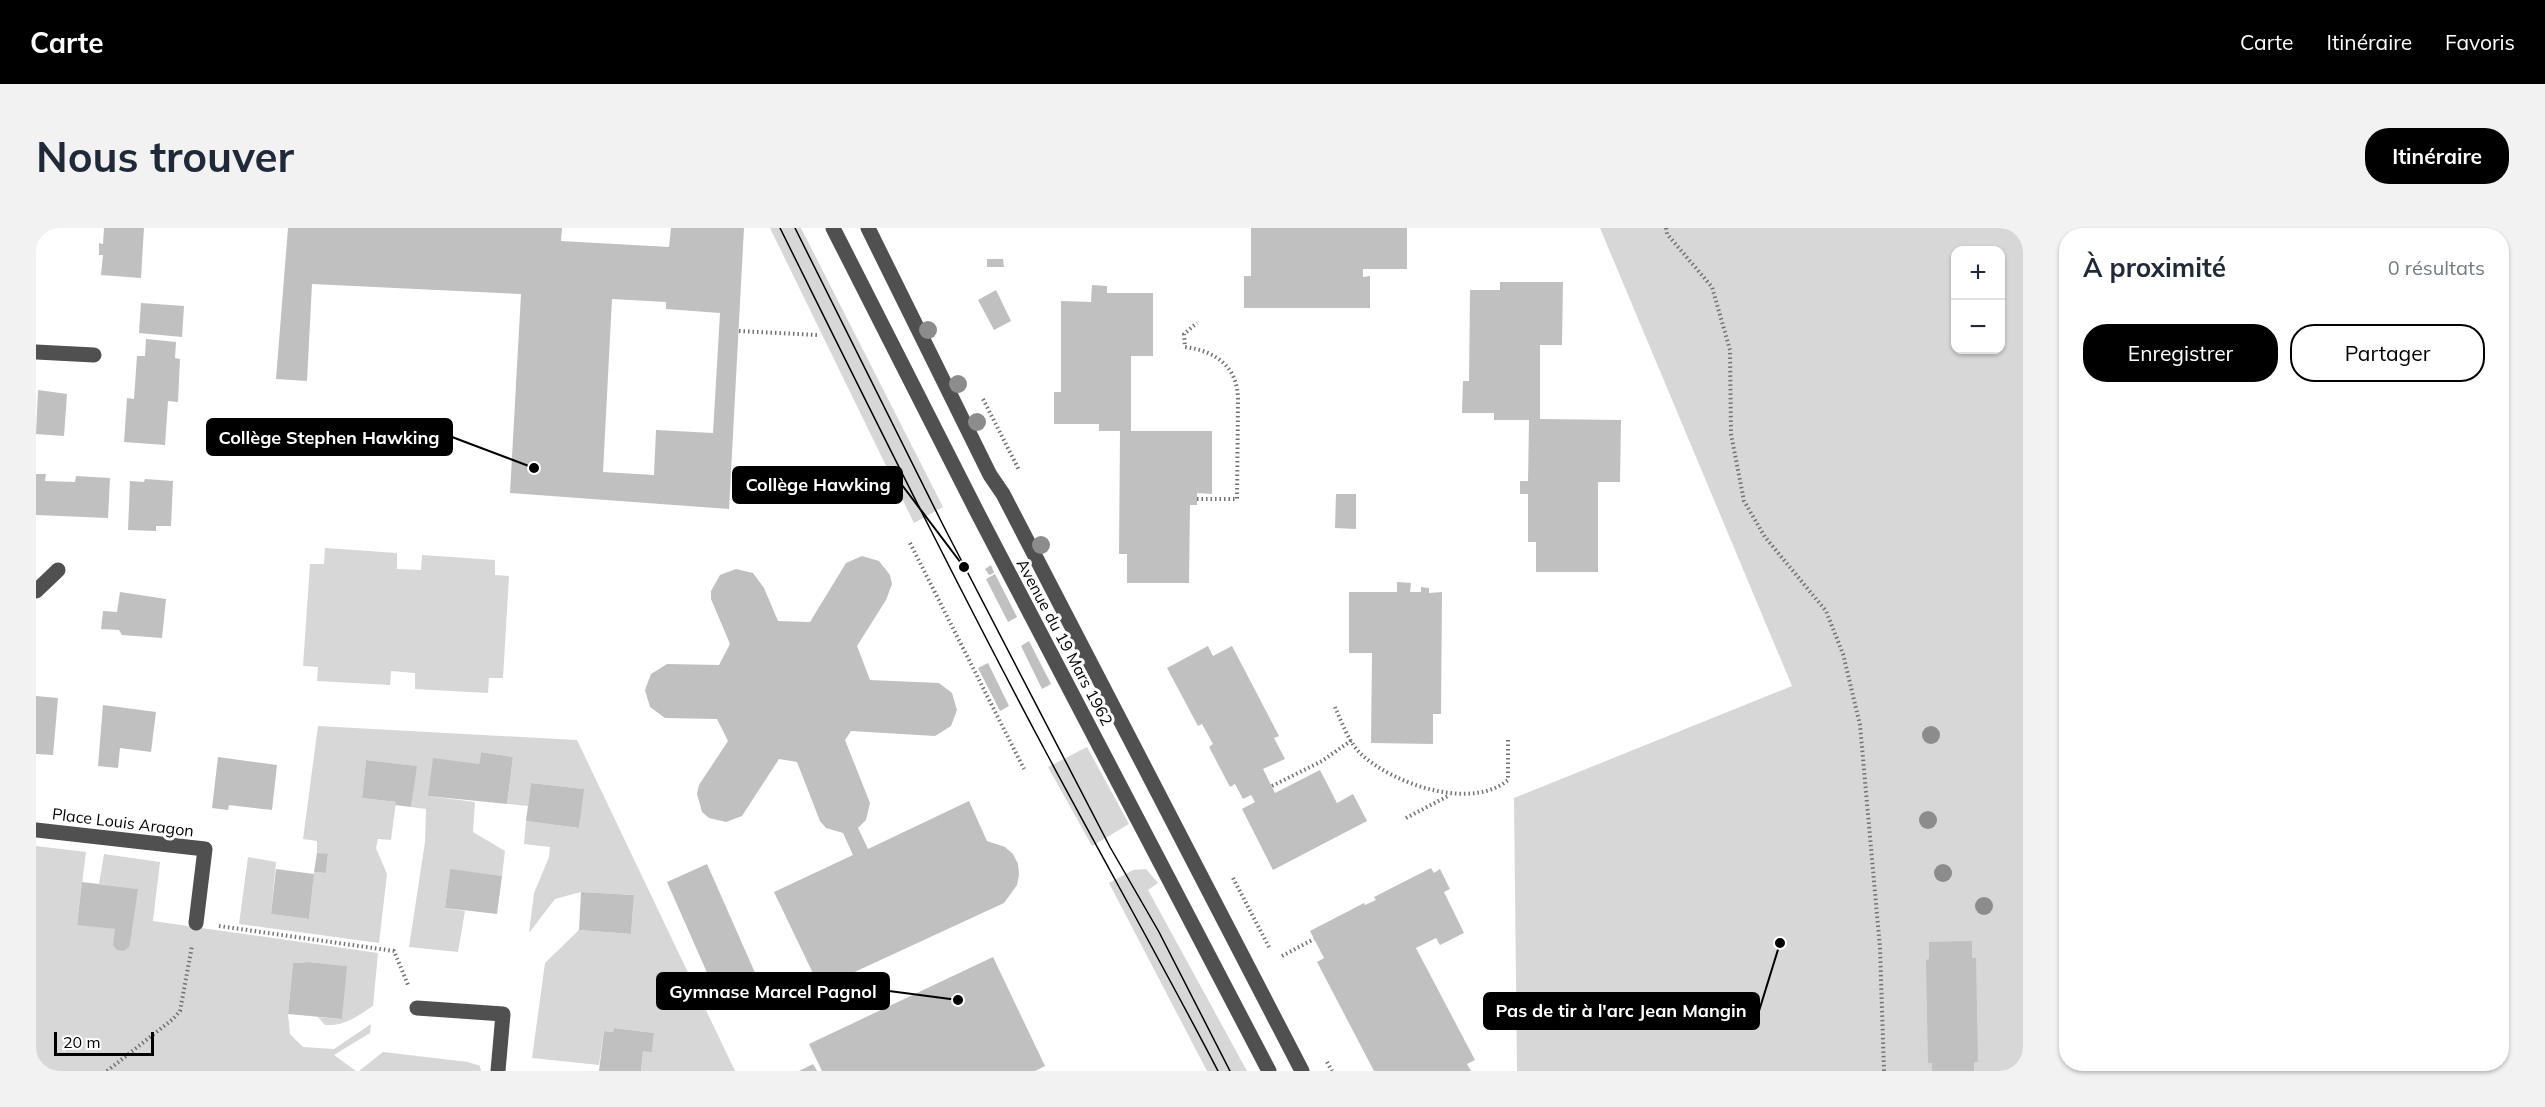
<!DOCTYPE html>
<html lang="fr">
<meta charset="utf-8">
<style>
body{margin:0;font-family:Mulish,sans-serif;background:#f2f2f3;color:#1f2937}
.controls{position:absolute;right:18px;top:18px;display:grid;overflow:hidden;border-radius:12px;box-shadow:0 2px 4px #0004}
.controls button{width:54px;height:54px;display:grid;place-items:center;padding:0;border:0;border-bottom:2px solid #e0e1e3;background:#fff;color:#1f2937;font:30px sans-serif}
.scale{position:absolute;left:18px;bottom:15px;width:100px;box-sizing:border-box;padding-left:6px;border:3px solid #000;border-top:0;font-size:16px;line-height:21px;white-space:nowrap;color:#000;-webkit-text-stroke:4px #fff;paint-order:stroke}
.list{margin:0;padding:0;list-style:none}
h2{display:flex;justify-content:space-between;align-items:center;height:78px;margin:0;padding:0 24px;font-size:26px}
h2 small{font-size:20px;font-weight:400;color:#747a83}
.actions{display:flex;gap:12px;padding:18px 24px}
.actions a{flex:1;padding:14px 0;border:2px solid #000;border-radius:24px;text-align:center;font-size:21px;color:#000}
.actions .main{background:#000;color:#fff}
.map{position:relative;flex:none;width:1987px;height:843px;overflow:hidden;border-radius:24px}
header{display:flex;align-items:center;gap:36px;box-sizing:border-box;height:84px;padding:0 30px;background:#000;color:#fff}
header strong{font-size:28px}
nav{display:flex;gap:33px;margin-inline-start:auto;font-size:21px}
.intro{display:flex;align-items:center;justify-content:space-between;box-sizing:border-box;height:144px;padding:0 36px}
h1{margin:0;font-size:42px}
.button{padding:15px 27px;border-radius:24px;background:#000;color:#fff;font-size:21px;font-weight:700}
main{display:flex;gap:36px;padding:0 36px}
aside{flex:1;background:#fff;border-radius:24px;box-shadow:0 2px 4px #0004}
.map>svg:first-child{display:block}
.green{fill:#d7d7d7;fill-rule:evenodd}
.building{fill:#c0c0c0;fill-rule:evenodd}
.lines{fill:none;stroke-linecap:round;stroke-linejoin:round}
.path{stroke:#727272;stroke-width:4;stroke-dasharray:1.5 3;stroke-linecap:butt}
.minor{stroke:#505050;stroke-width:15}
.tram{stroke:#000;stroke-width:1.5}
.tree{fill:#8c8c8c}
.labels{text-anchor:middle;stroke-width:6;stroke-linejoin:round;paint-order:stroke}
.street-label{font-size:16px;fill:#000;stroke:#fff}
.leader{fill:none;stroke:#000;stroke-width:2}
.callout-dot{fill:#000;stroke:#fff;stroke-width:2}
.callout{fill:#000;stroke:#000;stroke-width:2}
.callout-label{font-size:18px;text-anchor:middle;font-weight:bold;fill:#fff}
</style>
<header>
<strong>Carte</strong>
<nav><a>Carte</a><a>Itinéraire</a><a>Favoris</a></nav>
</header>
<div class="intro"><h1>Nous trouver</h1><a class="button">Itinéraire</a></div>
<main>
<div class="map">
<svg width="1987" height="843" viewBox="0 0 1987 843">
<rect width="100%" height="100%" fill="#fff"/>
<g class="green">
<polygon points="734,0 765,0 907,279 878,295"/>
<path d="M1564,0H1987V843H1481L1478,570L1756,458ZM1920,22H1964V122H1920Z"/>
<polygon points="289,320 361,325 361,341 385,342 386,327 459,332 459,347 473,348 467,450 453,450 452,465 379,461 379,445 355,443 354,457 281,453 282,439 267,438 274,336 288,336"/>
<polygon points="282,498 541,512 699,843 605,843 607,823 616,823 618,805 578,800 577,804 568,803 563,837 496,830 509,735 543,702 595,706 598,667 545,664 519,671 493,705 498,665 513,629 514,619 488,616 490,593 543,600 547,561 495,555 492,578 471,576 477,529 445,524 443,536 392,568 439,574 437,604 469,623 466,648 414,642 409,680 429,683 422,724 373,719 389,614 390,581 375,579 380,538 330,532 326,570 360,574 355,612 342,611 340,620 351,646 343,715 203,696 212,629 240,634 235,686 273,691 278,644 290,645 292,627 281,625 281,613 267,611"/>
<polygon points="1051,519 1093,596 1056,618 1012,539"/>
<path d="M0,618L50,624L41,696L96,703L101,661L63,656L68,626L124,634L117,693L342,725L337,778C320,789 309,798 289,797L282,789L306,791L310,738L273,734L257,735L252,786L254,806L267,819L298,821L335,796L334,805L298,827L320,843H0Z"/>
<polygon points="1110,641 1122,655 1112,662 1211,843 1171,843 1073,655 1097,642"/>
<polygon points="347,824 432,834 444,838 445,843 323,843"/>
</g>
<g class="building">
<polygon points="68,0 108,0 105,50 65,47 67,27 63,27 63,15 67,16"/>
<path d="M252,0H526L525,13L633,19L635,0H708L693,281L474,265L485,66L276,56L271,153L240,151ZM576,71L630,74V81L684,85L677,205L620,202L618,247L567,244Z"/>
<polygon points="1215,0 1371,0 1371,41 1327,41 1327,49 1334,48 1334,80 1208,80 1208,48 1215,48"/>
<polygon points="951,31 967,31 968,39 951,39"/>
<polygon points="1464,54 1527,54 1526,117 1504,117 1504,191 1585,192 1584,254 1562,254 1562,344 1500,344 1500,314 1492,314 1492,266 1484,266 1484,253 1492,253 1493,192 1458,192 1458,185 1426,185 1427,153 1433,153 1434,62 1464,62"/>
<polygon points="1056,57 1071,58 1071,65 1117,65 1117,128 1095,128 1095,203 1176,203 1176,266 1161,265 1161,277 1154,277 1153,355 1091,355 1091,326 1083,326 1084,203 1063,203 1063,196 1018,196 1018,164 1025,164 1025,73 1055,74"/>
<polygon points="960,62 975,93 958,102 942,72"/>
<polygon points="105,75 148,78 146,109 103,105"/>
<polygon points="110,111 140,114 139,130 144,131 142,174 132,173 129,217 88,214 91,170 98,171 101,128 109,128"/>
<polygon points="2,162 31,166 28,208 0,206"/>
<polygon points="0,246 10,246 9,253 39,254 40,248 74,250 72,290 0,287"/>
<polygon points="109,251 137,253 135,298 120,298 120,303 92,302 94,253 108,254"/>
<polygon points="1300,266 1320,266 1320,301 1299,300"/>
<polygon points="826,328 843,333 854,347 856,356 850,372 821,418 834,452 903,455 916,465 921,482 915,498 899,508 815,503 809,512 834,575 830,592 822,600 832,621 933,573 951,613 969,619 977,626 982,636 983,647 981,657 968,675 784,760 738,664 817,627 807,605 790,600 784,593 761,534 743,531 706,588 690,594 673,590 666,584 661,566 663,557 692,513 681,491 629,490 614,479 609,462 615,446 631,436 683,437 694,416 675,371 675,363 684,347 700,341 717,345 728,360 742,393 774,394 810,335"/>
<polygon points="955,337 958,345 953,347 949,341"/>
<polygon points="959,346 981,389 972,394 950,351"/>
<polygon points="1361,354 1375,355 1374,364 1385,364 1385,359 1393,360 1393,365 1406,364 1405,486 1397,486 1397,516 1335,515 1336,425 1313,425 1313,364 1361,364"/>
<polygon points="84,364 130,371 126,410 86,407 83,402 65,401 67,383 81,384"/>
<polygon points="993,413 1015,456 1006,461 985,418"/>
<polygon points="1172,418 1177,428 1196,418 1243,508 1238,510 1249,531 1227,541 1239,565 1284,542 1301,575 1317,566 1331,593 1237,642 1206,581 1219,574 1215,567 1207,571 1199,556 1194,559 1173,519 1177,516 1166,496 1162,498 1131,440"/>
<polygon points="952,435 973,478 964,483 942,440"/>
<polygon points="0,468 22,470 17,527 0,526"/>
<polygon points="67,477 120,484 115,524 84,520 82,540 62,538"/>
<polygon points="445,524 477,529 471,576 392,568 397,530 443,536"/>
<polygon points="182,529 241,537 236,582 193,577 192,582 176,580"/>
<polygon points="330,532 381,538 375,579 359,577 360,574 326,570"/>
<polygon points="495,555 548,561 543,600 490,593"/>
<polygon points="281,625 292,626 290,645 278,644"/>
<polygon points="671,636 724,756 684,774 631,654"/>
<polygon points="1395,640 1398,645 1404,641 1414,661 1408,664 1428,705 1404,717 1400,710 1380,720 1439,832 1431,836 1435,843 1338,843 1281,734 1288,730 1274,703 1328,675 1329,677 1340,672 1338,669"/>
<polygon points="240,641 278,646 273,691 235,686"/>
<polygon points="414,641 466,648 461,686 409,680"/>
<polygon points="46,654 102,661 96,703 93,719 88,723 81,722 77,717 79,701 41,697"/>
<polygon points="545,664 598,667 595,706 543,702"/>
<polygon points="1936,713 1936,730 1940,730 1942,834 1938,834 1938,843 1896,843 1896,835 1892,835 1891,786 1890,732 1893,731 1893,714"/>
<polygon points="957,729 1009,838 999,843 786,843 773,816"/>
<polygon points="273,734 311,738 306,791 252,786 257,735"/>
<polygon points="578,800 618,805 616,824 607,823 605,843 563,843 568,803 577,804"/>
<polygon points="777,836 781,843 763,843"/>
</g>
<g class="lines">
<g class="path">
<polyline points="1630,0 1631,6 1676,59 1694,122 1695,206 1708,273 1729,309 1790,383 1807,426 1824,497 1844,720 1848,843"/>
<polyline points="703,103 781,107"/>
<polyline points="947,171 983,242"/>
<path d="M1161,271H1201L1202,172C1202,139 1180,123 1149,119L1148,106L1161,95"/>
<polyline points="874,315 988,541"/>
<path d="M1299,479C1306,495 1313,515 1326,527C1358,556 1435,583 1472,552V509"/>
<polyline points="1236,558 1286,533 1316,512"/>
<polyline points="1370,590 1414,567"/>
<polyline points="1197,650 1234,721"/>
<polyline points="183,698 358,723 372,757"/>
<polyline points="1246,728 1278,711"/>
<polyline points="1291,834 1296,843"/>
<polyline points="71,843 137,791 144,783 156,718"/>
</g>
<g class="minor">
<polyline points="797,0 939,280 1233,843"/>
<polyline points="832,0 954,247 967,266 1266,843"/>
<polyline points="0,124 58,127"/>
<polyline points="0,363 22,342"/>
<polyline points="0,602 169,621 160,695"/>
<polyline points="381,780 467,786 462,843"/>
</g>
<g class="tram">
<path d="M744,0C832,177 919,354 1012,528C1068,633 1127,737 1182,843"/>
<polyline points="759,0 907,297 1074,619 1123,704 1194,843"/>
</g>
</g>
<g class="tree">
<circle cx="892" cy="102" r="9"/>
<circle cx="922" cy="156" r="9"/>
<circle cx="941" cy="194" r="9"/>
<circle cx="1005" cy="317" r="9"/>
<circle cx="1895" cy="507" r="9"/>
<circle cx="1892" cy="592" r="9"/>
<circle cx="1907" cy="645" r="9"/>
<circle cx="1948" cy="678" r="9"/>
</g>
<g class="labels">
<g class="street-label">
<text transform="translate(1029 414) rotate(62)" y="6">Avenue du 19 Mars 1962</text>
<text transform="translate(87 594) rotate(7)" y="6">Place Louis Aragon</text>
</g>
</g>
<path class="leader" d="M498 240L416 209M928 339L866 257M922 772L853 763M1744 715L1723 783"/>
<g class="callout-dot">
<circle cx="498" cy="240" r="6"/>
<circle cx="928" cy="339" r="6"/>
<circle cx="922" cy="772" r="6"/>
<circle cx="1744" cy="715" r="6"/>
</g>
<g class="callout">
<rect x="171" y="191" width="245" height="36" rx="6"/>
<rect x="697" y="239" width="169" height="36" rx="6"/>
<rect x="621" y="745" width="232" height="36" rx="6"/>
<rect x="1448" y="765" width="275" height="36" rx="6"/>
</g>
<g class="callout-label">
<text x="293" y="216">Collège Stephen Hawking</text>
<text x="782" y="263">Collège Hawking</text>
<text x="737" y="770">Gymnase Marcel Pagnol</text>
<text x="1585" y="789">Pas de tir à l'arc Jean Mangin</text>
</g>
</svg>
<div class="controls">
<button>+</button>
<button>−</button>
</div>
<div class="scale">20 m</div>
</div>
<aside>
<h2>À proximité<small>0 résultats</small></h2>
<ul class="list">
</ul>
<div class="actions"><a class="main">Enregistrer</a><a>Partager</a></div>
</aside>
</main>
